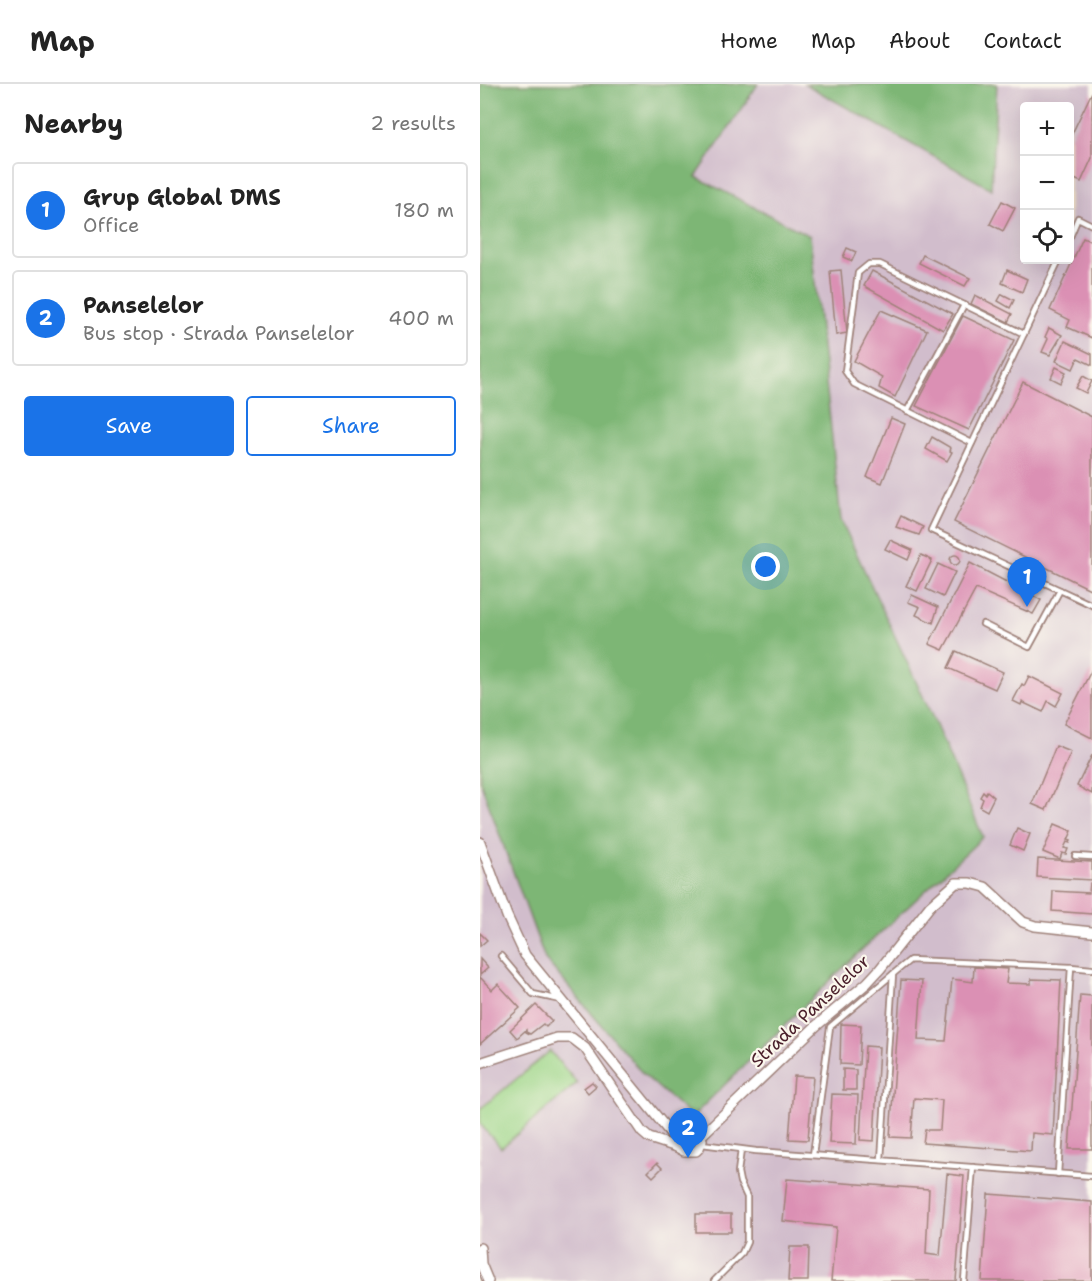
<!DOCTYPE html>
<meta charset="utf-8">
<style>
body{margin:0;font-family:"Shantell Sans",sans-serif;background:#f2f2f2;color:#222}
.controls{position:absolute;right:18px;top:18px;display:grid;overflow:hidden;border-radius:6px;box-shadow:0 6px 24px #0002}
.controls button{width:54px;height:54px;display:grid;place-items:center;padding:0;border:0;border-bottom:2px solid #e0e0e0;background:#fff;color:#222;font:30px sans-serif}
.you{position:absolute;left:286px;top:483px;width:21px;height:21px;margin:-15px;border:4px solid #fff;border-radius:50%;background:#1a73e8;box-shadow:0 0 0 9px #1a73e833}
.badge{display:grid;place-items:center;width:39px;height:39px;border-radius:50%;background:#1a73e8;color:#fff;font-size:20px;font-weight:700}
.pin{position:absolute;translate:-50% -50px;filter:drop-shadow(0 2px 3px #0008)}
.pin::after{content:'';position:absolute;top:32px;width:21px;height:18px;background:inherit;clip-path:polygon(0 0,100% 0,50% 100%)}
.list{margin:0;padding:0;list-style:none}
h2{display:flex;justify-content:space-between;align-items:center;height:78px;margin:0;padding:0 24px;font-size:26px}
h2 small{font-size:20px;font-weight:400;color:#767676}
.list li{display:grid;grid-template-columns:39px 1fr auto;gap:18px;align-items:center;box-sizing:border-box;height:96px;margin:0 12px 12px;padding:0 12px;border:2px solid #e0e0e0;border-radius:6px}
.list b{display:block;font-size:22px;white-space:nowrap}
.list p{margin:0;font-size:20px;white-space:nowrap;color:#767676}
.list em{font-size:20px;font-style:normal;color:#767676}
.actions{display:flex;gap:12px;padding:18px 24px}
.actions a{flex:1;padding:14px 0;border:2px solid #1a73e8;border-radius:6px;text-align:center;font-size:21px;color:#1a73e8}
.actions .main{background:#1a73e8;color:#fff}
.icon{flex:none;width:33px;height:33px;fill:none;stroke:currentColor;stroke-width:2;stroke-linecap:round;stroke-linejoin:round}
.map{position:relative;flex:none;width:612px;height:1197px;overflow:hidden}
header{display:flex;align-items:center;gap:36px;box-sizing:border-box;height:84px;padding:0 30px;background:#fff;border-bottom:2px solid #e0e0e0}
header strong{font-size:28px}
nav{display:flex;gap:33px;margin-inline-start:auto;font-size:21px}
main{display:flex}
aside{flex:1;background:#fff}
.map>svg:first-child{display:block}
.industrial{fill:#d1bdcc;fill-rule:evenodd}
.green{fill:#9cd587;stroke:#737a59;stroke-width:1.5}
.forest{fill:#7db674;stroke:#646a50;stroke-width:1.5}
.building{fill:#db90b4}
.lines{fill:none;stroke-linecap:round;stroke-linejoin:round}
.lane-casing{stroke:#9f827a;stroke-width:8}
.street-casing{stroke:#9f827a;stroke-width:12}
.lane{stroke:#fff;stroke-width:4.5}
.street{stroke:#fff;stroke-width:9}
.labels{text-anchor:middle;stroke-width:4.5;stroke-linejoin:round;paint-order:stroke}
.street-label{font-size:18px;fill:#4a1f2b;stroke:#fbf7ec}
</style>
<header>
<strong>Map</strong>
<nav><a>Home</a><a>Map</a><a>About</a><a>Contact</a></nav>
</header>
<main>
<aside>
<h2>Nearby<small>2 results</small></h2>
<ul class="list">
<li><span class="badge">1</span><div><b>Grup Global DMS</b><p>Office</p></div><em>180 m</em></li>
<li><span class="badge">2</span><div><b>Panselelor</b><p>Bus stop · Strada Panselelor</p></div><em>400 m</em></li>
</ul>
<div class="actions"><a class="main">Save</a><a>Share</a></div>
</aside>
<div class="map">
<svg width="612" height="1197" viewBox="0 0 612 1197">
<rect width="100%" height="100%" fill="#fbf7ec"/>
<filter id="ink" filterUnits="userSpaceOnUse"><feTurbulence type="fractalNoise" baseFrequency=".0167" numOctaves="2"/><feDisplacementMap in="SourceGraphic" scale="12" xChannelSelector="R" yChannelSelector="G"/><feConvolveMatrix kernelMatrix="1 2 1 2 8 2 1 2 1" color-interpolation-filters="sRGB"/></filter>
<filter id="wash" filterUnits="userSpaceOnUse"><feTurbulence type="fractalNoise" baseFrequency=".008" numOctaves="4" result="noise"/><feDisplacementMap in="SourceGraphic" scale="24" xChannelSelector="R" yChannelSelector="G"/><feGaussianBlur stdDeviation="1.35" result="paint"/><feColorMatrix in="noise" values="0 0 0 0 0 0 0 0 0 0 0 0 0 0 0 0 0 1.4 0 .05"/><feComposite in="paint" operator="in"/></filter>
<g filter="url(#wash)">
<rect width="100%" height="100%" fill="#f4e4ca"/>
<path class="industrial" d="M278,0H325L510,105L517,0H612V1197H0V697L65,875L163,990L212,1032L374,874L503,754L453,634L361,436L330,152L216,93ZM544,22H590V176H544Z"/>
<polygon class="green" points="70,967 97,999 21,1064 0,1040 0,1025"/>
<g class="forest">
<polygon points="0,0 278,0 216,93 330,152 361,436 453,634 503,753 370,877 212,1033 163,990 65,875 0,697"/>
<polygon points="325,0 517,0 511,105"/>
</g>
<g id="blocks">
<g class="building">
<polygon points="612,8 612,74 601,98 590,93 590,54"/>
<polygon points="522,117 535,124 523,147 510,140"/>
<polygon points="603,154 612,158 612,254 587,243 590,236 570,226"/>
<polygon points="367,164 376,168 372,177 363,173"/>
<polygon points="443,171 490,194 485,202 439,179"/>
<polygon points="361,186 367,249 356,251 350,187"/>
<polygon points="527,186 547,195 542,208 522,199"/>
<polygon points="392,187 473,230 463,246 384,202"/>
<polygon points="522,210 534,216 530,224 518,217"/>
<polygon points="495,211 532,230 528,238 491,220"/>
<polygon points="401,226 447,246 415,313 399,304 402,293 374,277"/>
<polygon points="483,232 534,256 489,346 436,322"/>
<polygon points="569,244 582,251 570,271 562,268 568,255 565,253"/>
<polygon points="585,257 612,270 612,281 598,274 593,285 576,277"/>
<polygon points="576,283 586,288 581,299 571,294"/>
<polygon points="603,292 612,297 606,309 596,304"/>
<polygon points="543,298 612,333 612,506 474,438"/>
<polygon points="411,334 425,340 402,399 387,393"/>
<polygon points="452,353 471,364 470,367 472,368 467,377 446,365"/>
<polygon points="421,432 443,443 439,451 416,443"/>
<polygon points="410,456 432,466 428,476 405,465"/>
<circle cx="475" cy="476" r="5"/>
<polygon points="441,471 452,476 437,507 426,502"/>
<polygon points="490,479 561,516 553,530 496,505 463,566 449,560"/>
<polygon points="458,480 475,488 463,513 446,505"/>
<polygon points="432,511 458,523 453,539 436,531 440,523 428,518"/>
<polygon points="476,567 523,588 515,605 468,584"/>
<polygon points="612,585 612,654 584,640"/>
<polygon points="549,592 583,609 576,622 568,617 563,628 542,618 541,621 533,617 542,600 544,602"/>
<polygon points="576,662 591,668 566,726 552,720"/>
<polygon points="612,671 612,710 597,702"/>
<polygon points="507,707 514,713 507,727 500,723 503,715 500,713 503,708 505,710"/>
<polygon points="575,740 592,747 588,756 591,757 590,759 587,758 584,764 588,765 586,770 582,769 580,775 563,768"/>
<polygon points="537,744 550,750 543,767 530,761"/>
<polygon points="558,775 612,778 612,796 557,793"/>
<polygon points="610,799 612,799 612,830 572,827 573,807 609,809"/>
<polygon points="0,849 7,856 0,862"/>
<polygon points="0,875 8,884 0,891"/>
<polygon points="494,883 528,885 526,899 551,900 551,895 581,896 573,1051 552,1049 551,1067 443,1059 445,1046 460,1046 462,1016 434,1014 431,1054 410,1053 421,896 442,897 438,956 466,957 472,895 493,898"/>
<polygon points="0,893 12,906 18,900 40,924 0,960"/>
<polygon points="600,911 612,912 612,1065 589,1065"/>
<polygon points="56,921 72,937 66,943 63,940 50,950 46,948 46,946 37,954 30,946"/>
<polygon points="361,940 381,941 379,981 360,980"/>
<polygon points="385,962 399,963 394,1057 380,1056"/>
<polygon points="363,985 376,986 376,1006 363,1006"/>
<polygon points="314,992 333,993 328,1056 309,1055"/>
<polygon points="112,998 116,1002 108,1009 104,1004"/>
<polygon points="352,1010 378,1011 376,1060 349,1059"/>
<polygon points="177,1079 182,1084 173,1093 168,1088"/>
<polygon points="467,1090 484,1092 476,1197 351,1197 356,1143 303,1137 307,1095 449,1105 446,1170 460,1172"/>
<polygon points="508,1110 612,1118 612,1197 502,1197"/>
<rect x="216" y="1130" width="35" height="18"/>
<polygon points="310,1163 329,1163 328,1197 308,1197"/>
</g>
</g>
</g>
<g filter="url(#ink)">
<use href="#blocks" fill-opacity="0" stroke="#9f827a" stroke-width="1.5"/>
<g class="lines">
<defs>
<g id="lane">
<polyline points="590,153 598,134 612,141"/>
<polyline points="579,176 451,446 612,521"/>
<polyline points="427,327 484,221"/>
<polyline points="492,359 374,300 365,287 378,189 389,180 400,180 544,250"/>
<polyline points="503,540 549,563 580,506"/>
<polyline points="595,772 612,773"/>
<polyline points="21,872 53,910 81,916"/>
<polyline points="222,1060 276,1067 612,1092"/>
<polyline points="333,1071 350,943 413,890"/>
<polyline points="401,1076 413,890 430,876 591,883"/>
<polyline points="578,1090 591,883 612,885"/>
<polyline points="234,1197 262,1169 267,1158 267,1113 260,1098 258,1088 261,1066"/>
<polyline points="484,1197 493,1083"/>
</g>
<g id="street">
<polyline points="0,758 27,832 45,871 196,1056 197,1063"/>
<polyline points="0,979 77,954 92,954 105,964 162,1048 169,1054 197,1063 204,1067 216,1067 219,1064 222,1056 221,1052"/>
<polyline points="221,1052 336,942 387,899 400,885 450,822 476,799 490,799 505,803 543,838 555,842 612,848"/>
<path d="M196,1056C202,1048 212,1046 221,1052"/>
<polyline points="0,1164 1,1180 8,1197"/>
</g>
</defs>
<use href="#lane" class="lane-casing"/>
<use href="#street" class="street-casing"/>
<use href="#lane" class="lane"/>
<use href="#street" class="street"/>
</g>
</g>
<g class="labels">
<g class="street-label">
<text transform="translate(330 927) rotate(-43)" y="6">Strada Panselelor</text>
</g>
</g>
</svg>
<div class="controls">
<button>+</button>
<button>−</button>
<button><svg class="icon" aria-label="locate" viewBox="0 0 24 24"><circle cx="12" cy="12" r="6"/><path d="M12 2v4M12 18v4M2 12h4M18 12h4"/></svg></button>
</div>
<div class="you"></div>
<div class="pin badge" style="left:547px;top:523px">1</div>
<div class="pin badge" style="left:208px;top:1074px">2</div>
</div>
</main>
